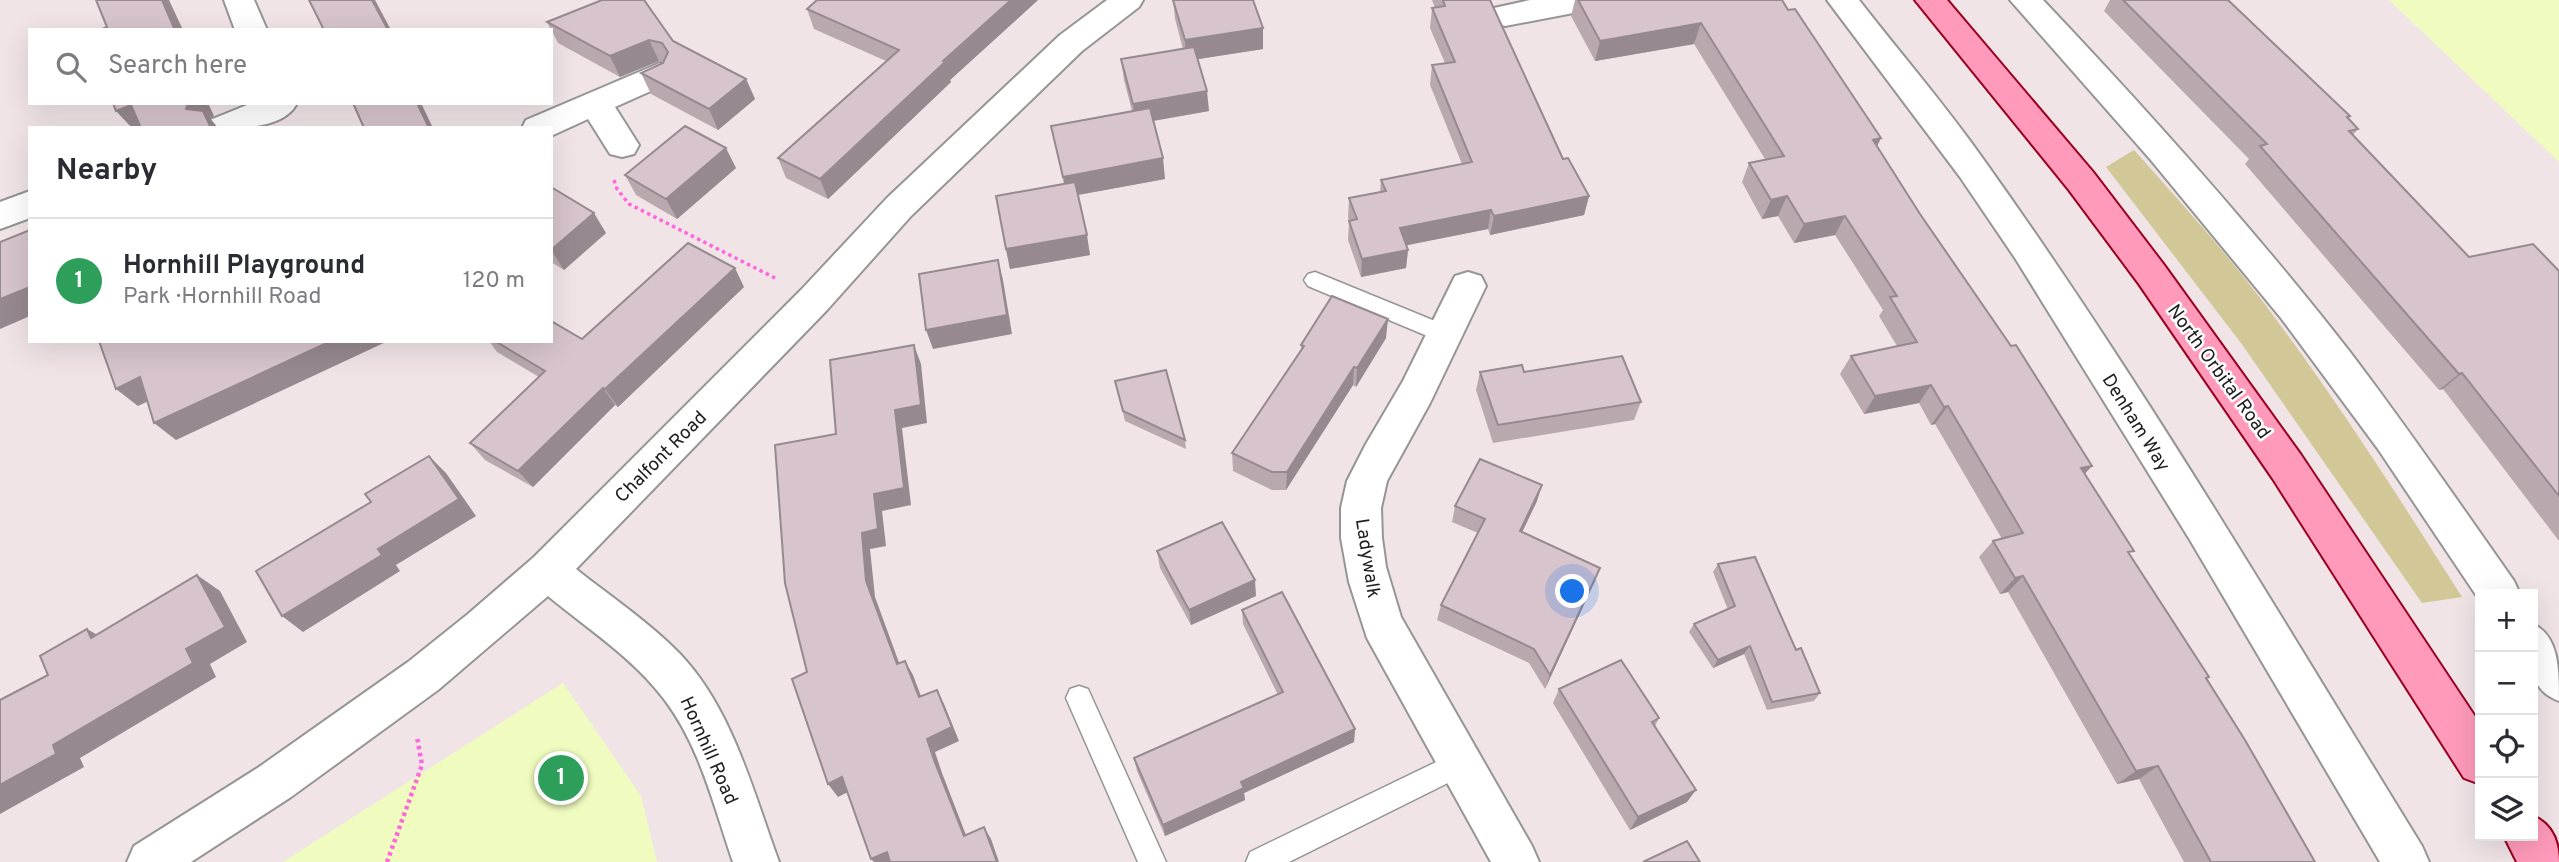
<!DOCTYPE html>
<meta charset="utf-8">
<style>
body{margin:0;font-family:Overpass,sans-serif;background:#f2f2f3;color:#2b2b33}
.controls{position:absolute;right:21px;bottom:21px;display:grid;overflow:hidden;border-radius:0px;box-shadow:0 7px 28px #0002}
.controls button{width:63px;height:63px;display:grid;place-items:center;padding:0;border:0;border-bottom:2px solid #e1e1e2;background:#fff;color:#2b2b33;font:35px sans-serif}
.you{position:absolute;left:1573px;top:592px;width:24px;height:24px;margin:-18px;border:5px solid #fff;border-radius:50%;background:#1a73e8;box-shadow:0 0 0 10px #1a73e833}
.badge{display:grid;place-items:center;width:46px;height:46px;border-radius:50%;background:#d93025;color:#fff;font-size:23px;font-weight:700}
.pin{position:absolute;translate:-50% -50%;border:4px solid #fff;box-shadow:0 2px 7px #0006}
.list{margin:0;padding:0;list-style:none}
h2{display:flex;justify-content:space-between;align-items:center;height:91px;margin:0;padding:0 28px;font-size:30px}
h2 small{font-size:23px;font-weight:400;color:#7c7c81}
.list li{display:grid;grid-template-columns:46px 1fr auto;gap:21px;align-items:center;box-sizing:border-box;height:126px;padding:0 28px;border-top:2px solid #e1e1e2}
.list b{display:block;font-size:26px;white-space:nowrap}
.list p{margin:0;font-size:23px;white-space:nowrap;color:#7c7c81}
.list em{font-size:23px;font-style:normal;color:#7c7c81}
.icon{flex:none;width:38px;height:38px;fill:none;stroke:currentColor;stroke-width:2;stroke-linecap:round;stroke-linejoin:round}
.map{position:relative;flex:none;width:2559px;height:862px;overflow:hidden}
.search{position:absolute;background:#fff;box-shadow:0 7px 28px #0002;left:28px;top:28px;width:525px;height:77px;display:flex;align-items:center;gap:18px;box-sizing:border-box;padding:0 24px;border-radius:0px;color:#7c7c81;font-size:26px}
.panel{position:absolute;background:#fff;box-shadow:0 7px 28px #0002;left:28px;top:126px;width:525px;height:217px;border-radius:0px}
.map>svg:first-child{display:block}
.forest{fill:#d1c797}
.park{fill:#f0fcbf}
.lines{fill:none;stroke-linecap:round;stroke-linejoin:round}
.service-casing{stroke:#959595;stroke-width:3}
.minor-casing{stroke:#959595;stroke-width:4}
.primary-casing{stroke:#990021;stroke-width:4}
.path-far1{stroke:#f6d;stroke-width:3.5;stroke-dasharray:3.5 3.5;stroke-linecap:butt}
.path{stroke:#f6d;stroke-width:4.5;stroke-dasharray:3.5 3.5;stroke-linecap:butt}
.service{fill:#fff;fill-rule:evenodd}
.minor{fill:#fff;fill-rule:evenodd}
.primary{fill:#ff9aba;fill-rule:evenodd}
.wall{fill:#b9a9af}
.shaded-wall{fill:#96898f}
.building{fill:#d7c4cc;stroke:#96898f;stroke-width:2}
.labels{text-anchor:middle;stroke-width:5;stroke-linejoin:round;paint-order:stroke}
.street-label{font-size:19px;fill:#1e1e1e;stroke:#fff}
</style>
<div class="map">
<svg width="2559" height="862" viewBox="0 0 2559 862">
<rect width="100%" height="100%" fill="#f0e4e7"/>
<path class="forest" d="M2134,150C2184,206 2234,261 2278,322C2344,411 2403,504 2462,597L2422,603L2241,343L2106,167Z"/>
<g class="park">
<polygon points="2389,0 2559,0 2559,162"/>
<polygon points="563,683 641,796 657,862 283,862"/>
</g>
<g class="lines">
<defs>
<g id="service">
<polygon points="1315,272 1452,328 1455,334 1452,340 1444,343 1308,286 1304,280 1308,274"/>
<polygon points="1079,686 1088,689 1166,862 1138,862 1066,698 1070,689"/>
<polygon points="1461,750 1470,754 1474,763 1470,772 1289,862 1246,862 1250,852"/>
</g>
<g id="minor">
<polygon points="224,0 254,0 267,30 235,30"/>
<path d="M1107,0H1143L1139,7L1082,51L911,216L827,310L576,569C611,597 649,622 680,654C733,710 753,792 779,862H733C714,807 700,746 664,699C633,658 588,629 548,596L438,690L291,797L191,862H127L134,846L259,767L408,662L468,614L534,557L801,290L887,198L1060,35Z"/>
<polygon points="1530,0 1604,0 1600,7 1589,10 1505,26 1494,22 1489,15 1494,8"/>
<path d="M1827,0H1859C1901,54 1947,107 1986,163C2143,383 2280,616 2422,846L2429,862H2380L2190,540L2015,258L1960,177Z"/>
<path d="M2010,0H2043C2150,113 2254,229 2350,352C2407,427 2460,504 2514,581L2520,594H2480V601L2378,449L2281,318L2150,159Z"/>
<polygon points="660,63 671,66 676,74 671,82 615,107 639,145 634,154 622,157 610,154 588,119 551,136 551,128 522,128 526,120"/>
<path d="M252,103L296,105C281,131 232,128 206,128L210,120Z"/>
<polygon points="30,191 30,218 0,229 0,202"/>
<polygon points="1468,272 1481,276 1486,286 1430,403 1387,481 1381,508 1382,538 1386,567 1401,617 1532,846 1539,862 1491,862 1367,638 1349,582 1341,538 1341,508 1347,481 1366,444 1403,381 1455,276"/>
<path d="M2533,624C2559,636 2559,669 2559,701C2523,687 2533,657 2533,624Z"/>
</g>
<g id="primary">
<polygon points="1915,0 1947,0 2093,172 2164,265 2301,455 2480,724 2480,784 2464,778 2273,479 2139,284 2069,190"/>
<path d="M2533,816C2552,824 2559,842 2559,862H2517L2504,836H2533Z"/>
</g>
</defs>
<use href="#service" class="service-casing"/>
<use href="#minor" class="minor-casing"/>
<use href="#primary" class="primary-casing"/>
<polyline class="path-far1" points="614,180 617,189 629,204 777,279"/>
<polyline class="path" points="387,862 422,765 417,737"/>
<use href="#service" class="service"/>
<use href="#minor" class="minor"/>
<use href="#primary" class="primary"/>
</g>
<g class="wall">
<polygon points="817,0 1038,0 950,80 951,82 828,199 786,178 778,158 886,61 814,29 807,9"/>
<polygon points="1173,0 1263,49 1198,59 1209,111 1153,121 1165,179 1077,195 1090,255 1010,269 1006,249 1064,184 1051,126 1132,111 1124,80 1121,59 1183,49 1175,19"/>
<polygon points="1432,0 1490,0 1563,159 1589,196 1584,215 1490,235 1488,229 1407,245 1408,250 1406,268 1361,277 1348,240 1349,221 1348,217 1349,198 1380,192 1381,180 1462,164 1430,85 1432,65 1445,63 1430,28 1432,8 1435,8"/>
<polygon points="1575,0 1782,0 1881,138 1877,146 1920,214 2092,466 2085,473 2130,555 2207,679 2315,862 2184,862 2139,779 2117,784 2008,592 2000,594 1979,557 1993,541 2002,539 1935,424 1931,425 1919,403 1864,414 1840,374 1851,356 1897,346 1879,316 1883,310 1835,235 1794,243 1778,216 1762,219 1742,182 1749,163 1765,159 1694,44 1595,61 1571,16"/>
<polygon points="2110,0 2228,0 2348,118 2358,129 2353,135 2469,257 2559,271 2559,541 2443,389 2439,390 2245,164 2249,159 2104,11"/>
<polygon points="547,22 673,41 746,79 755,99 718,130 651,94 641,73 664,62 659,61 620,77 558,43"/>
<polygon points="736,168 677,219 636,195 625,175"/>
<polygon points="551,187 606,233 564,270 551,262"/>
<polygon points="744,287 618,407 615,405 533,487 485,460 470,443 539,377 497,352 489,341 551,341 582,339"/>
<polygon points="1386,338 1356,387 1353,385 1286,490 1272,490 1233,471 1232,453 1301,351 1301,345"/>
<polygon points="1480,372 1524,372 1641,402 1634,420 1493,443 1476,390"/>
<polygon points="1115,381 1185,440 1186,449 1125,421"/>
<polygon points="1537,501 1522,532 1600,568 1545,689 1529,663 1437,620 1441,605 1478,533 1452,522 1455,506"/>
<polygon points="1157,551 1256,596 1191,625 1160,568"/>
<polygon points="1718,564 1796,650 1820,693 1814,701 1767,710 1744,654 1713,668 1689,632 1694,624 1728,610 1713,572"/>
<polygon points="1242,610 1355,729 1354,742 1244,793 1245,800 1165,836 1137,771 1134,758 1278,695 1243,624"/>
<polygon points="1559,689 1659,718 1655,726 1687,802 1630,830 1553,703"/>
</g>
<g class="shaded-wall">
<polygon points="162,0 169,0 183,30 171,30"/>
<polygon points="372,0 375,0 391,30 388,30"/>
<polygon points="1011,0 1038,0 950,80 951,82 828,199 820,179 943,61"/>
<polygon points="1701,23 1694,44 1595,61 1600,41"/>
<polygon points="1263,28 1263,49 1186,61 1185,40"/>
<polygon points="649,40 659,61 620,77 610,56"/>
<polygon points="746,79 755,99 718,130 709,109"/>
<polygon points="1207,91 1209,111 1135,124 1133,104"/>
<polygon points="188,103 208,103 214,116 210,118 218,128 211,128 186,109"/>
<polygon points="417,103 421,103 433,128 429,128"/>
<polygon points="131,105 142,128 132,128 116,111"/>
<polygon points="1881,138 1871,158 1873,140"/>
<polygon points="726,148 736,168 677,219 666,199"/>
<polygon points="1163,158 1165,179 1067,197 1063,177"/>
<polygon points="1589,196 1584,215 1490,235 1494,216"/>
<polygon points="1787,196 1778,216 1762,219 1771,200"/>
<polygon points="1491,210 1488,229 1398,247 1400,228"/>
<polygon points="594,213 606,233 564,270 551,250"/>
<polygon points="1845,216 1835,235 1794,243 1804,224"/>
<polygon points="1087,235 1090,255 1010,269 1006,249"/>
<polygon points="1408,250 1406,268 1361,277 1362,259"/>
<polygon points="998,260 1003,280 1012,334 933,349 926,330"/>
<polygon points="735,268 744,287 618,407 605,389"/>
<polygon points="30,287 30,316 0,329 0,299"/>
<polygon points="1388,319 1386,338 1356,387 1357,368"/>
<polygon points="331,341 388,341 176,440 154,423"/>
<polygon points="914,345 921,364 927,423 902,428 911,505 882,511 886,546 870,549 875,597 905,679 897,664 866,581 862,533 895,410"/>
<polygon points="1354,367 1353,385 1286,490 1287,472"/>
<polygon points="2462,373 2443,389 2439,390 2459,374"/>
<polygon points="140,377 161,395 138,406 116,389"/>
<polygon points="1931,385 1919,403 1864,414 1875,396"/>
<polygon points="603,388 615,405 533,487 518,471"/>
<polygon points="1948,406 1935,424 1931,425 1944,407"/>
<polygon points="429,456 446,473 476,516 396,565 400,571 303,632 282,616 378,549"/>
<polygon points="2092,466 2076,483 2081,468"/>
<polygon points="1542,485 1537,501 1515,547 1520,531"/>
<polygon points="1600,568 1594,583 1545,689 1550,675"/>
<polygon points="197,575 220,591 247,642 210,664 216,677 80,758 84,767 0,814 0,785 53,745 186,649"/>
<polygon points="2023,576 2008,592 2000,594 2015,578"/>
<polygon points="1255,580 1256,596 1191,625 1189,610"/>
<polygon points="87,629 113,644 91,638"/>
<polygon points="1750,646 1744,654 1713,668 1718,660"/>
<polygon points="905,661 913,675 927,712 919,697"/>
<polygon points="937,690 944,704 959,741 935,752 942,773 971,848 964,836 934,760 927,739"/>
<polygon points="1355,729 1354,742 1244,793 1245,800 1165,836 1163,825 1241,782"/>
<polygon points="2158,766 2139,779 2117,784 2136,771"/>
<polygon points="842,777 852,790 838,797 828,784"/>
<polygon points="1696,790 1687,802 1630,830 1638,817"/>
<polygon points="984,827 991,839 999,862 997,862"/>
<polygon points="887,852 895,862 874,862 871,859"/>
</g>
<g class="building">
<polygon points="96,0 162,0 174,28 171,30 100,30 107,27"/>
<polygon points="309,0 372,0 388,30 324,30"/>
<polygon points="602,0 644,0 673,41 746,79 709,109 641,73 663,63 668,52 662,43 649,40 610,56 547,22"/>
<polygon points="817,0 1011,0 943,61 945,62 820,179 778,158 899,50 807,9"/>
<polygon points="1173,0 1253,0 1263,28 1185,40"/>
<polygon points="1443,0 1490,0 1563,159 1568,158 1589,196 1494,216 1491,210 1400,228 1408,250 1362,259 1349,221 1357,219 1349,198 1386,191 1381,180 1472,162 1432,65 1455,62 1432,8 1445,6"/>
<polygon points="1578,0 1782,0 1788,10 1795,9 1881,138 1873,140 1920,214 2011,346 2016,345 2092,466 2081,468 2134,551 2128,552 2209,677 2206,678 2245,740 2315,862 2211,862 2158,766 2136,771 2023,576 2015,578 1993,541 2023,533 1948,406 1944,407 1931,385 1875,396 1851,356 1917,342 1890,297 1897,296 1845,216 1804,224 1787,196 1771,200 1749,163 1784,156 1701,23 1600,41"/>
<polygon points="2123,0 2228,0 2350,116 2347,117 2358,129 2349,131 2469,257 2533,244 2559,271 2559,496 2462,373 2459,374 2260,146 2267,144"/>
<polygon points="1194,47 1207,91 1133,104 1121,59"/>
<polygon points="113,103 188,103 186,109 203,111 211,128 141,128 131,105 116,111"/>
<polygon points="353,103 417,103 429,128 364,128"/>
<polygon points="1150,108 1163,158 1063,177 1051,126"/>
<polygon points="685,126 726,148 666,199 625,175"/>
<polygon points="1075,182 1087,235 1006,249 996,196"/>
<polygon points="551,187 594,213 551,250"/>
<polygon points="30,230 30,287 0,299 0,242"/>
<polygon points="688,243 735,268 605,389 603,388 518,471 470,443 545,371 495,341 551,341 551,321 582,339"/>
<polygon points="998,260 1007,315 926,330 919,274"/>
<polygon points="1332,296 1388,319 1357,368 1354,367 1287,472 1272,472 1232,453 1304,346 1301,345"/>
<polygon points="99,341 331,341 154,423 140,377 116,389"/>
<polygon points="914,345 921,405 895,410 904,488 874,494 878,529 862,533 866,581 897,664 905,661 919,697 937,690 952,727 927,739 934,760 964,836 984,827 997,862 890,862 887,852 871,859 842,777 828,784 792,679 807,672 785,583 775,445 836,434 830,360"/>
<polygon points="1622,356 1641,402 1498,425 1480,372 1522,365 1524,372"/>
<polygon points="1166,370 1185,440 1123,411 1115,381"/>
<polygon points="429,456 459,499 378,549 382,555 282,616 256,571 371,502 365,494"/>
<polygon points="1480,459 1542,485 1520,531 1600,568 1550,675 1534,649 1441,605 1485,519 1455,506"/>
<polygon points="1222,522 1255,580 1189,610 1157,551"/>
<polygon points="1755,557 1796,650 1801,648 1820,693 1772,702 1750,646 1718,660 1694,624 1735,606 1718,564"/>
<polygon points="197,575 225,627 186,649 193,663 53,745 56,754 0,785 0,700 48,675 40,656 87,629 91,638"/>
<polygon points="1282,592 1355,729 1241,782 1244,788 1163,825 1134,758 1283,692 1242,610"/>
<polygon points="1621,660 1659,718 1652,722 1696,790 1638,817 1559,689"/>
<polygon points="1687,841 1700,862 1643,862"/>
</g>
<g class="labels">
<g class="street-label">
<text transform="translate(2220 371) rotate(54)" y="7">North Orbital Road</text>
<text transform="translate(2137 422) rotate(58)" y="7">Denham Way</text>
<text transform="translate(660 456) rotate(-45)" y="7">Chalfont Road</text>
<text transform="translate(1369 558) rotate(81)" y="7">Ladywalk</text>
<text transform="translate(710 750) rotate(66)" y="7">Hornhill Road</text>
</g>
</g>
</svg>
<div class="controls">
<button>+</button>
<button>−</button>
<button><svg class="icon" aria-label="locate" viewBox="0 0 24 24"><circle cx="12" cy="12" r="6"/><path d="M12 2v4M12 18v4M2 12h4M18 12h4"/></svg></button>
<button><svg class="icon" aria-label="layers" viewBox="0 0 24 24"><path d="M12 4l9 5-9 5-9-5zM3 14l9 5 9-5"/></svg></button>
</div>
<div class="you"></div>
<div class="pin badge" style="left:561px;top:778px;background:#2e9e5b">1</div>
<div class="search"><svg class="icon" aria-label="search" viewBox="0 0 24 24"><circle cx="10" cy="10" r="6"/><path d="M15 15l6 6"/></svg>Search here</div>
<section class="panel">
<h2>Nearby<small></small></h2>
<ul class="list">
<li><span class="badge" style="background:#2e9e5b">1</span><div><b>Hornhill Playground</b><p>Park · Hornhill Road</p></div><em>120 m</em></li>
</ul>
</section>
</div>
